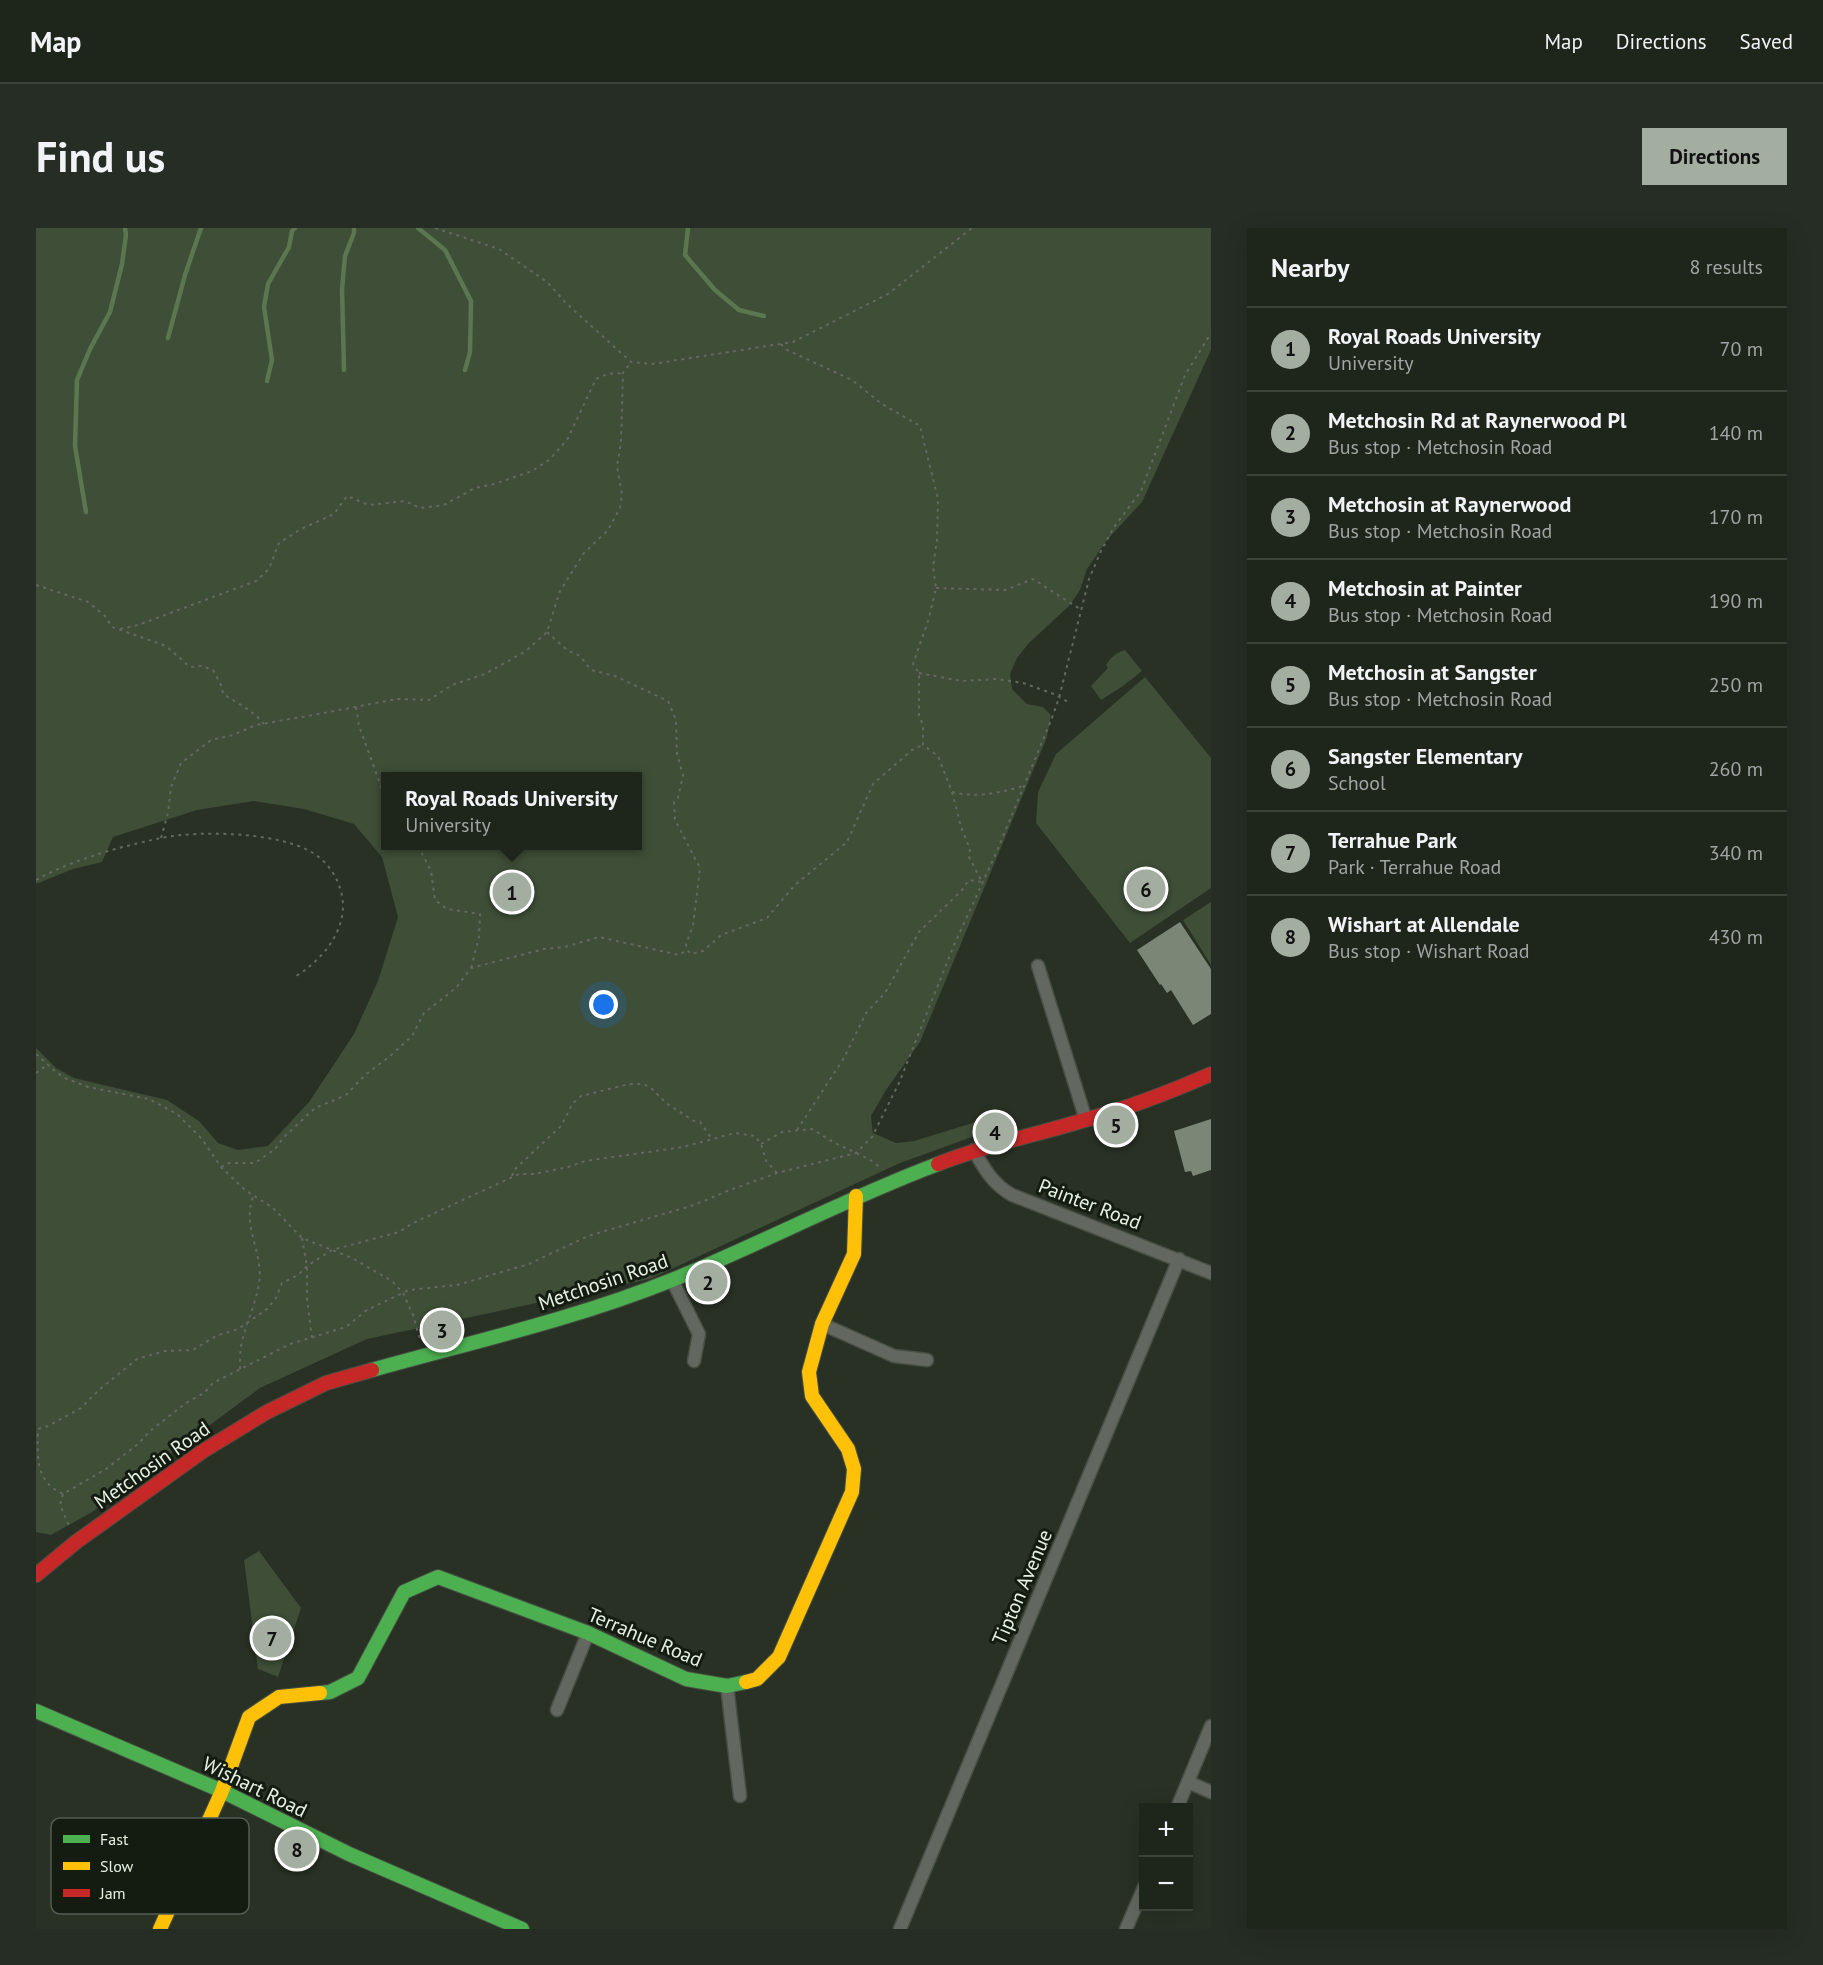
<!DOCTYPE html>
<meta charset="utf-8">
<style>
body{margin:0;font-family:"PT Sans",sans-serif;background:#262d24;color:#f1f3f6}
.controls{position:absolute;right:18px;bottom:18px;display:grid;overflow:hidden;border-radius:0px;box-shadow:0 6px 24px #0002}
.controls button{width:54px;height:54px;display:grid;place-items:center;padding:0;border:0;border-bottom:2px solid #3c423a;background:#1e251b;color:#f1f3f6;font:30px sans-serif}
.you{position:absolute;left:568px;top:777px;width:21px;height:21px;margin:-15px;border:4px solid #fff;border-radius:50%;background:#1a73e8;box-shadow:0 0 0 9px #1a73e833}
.badge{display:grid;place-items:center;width:39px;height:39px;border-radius:50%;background:#a4aea0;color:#111;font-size:20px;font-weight:700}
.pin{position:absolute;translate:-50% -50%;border:3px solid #fff;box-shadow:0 2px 6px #0006}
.popup{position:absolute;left:345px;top:544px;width:261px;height:78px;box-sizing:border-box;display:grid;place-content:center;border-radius:0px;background:#1e251b;filter:drop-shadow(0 2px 4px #0005);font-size:20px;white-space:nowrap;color:#a1a5a3}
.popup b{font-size:22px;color:#f1f3f6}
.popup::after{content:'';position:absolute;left:50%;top:100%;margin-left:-12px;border:12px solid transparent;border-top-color:#1e251b}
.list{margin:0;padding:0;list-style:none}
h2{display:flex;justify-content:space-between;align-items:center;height:78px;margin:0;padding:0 24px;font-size:26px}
h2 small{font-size:20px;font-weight:400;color:#a1a5a3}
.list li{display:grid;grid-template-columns:39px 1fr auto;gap:18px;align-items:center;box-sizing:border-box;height:84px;padding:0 24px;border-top:2px solid #3c423a}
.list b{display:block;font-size:22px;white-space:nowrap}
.list p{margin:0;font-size:20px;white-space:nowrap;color:#a1a5a3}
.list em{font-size:20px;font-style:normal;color:#a1a5a3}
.map{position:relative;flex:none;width:1175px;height:1701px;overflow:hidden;border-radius:0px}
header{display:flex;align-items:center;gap:36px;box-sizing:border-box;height:84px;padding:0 30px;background:#1e251b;border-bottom:2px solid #3c423a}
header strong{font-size:28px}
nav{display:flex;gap:33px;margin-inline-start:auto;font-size:21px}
.intro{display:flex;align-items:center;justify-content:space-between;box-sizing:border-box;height:144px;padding:0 36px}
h1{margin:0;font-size:42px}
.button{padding:15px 27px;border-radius:0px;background:#a4aea0;color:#111;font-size:21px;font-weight:700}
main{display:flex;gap:36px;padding:0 36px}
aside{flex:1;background:#1e251b;border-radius:0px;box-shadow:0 6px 24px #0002}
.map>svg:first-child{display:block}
.green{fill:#3e4e37;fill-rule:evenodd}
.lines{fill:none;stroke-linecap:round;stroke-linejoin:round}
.stream{stroke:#5b774f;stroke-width:4.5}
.building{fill:#7b8676}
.street-casing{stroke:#474f43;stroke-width:15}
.fast-casing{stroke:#474f43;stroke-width:16}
.slow-casing{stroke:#474f43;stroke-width:16}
.jam-casing{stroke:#474f43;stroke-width:16}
.path{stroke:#646860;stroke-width:2;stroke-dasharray:3 4.5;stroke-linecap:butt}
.street{stroke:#626760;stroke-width:12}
.fast{stroke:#4caf50;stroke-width:14}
.slow{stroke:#ffc107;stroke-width:14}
.jam{stroke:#c62828;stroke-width:14}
.labels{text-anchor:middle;stroke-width:6;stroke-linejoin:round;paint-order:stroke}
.street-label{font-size:20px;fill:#e7f2e2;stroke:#141c11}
.key{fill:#141c11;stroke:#535c50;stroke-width:1.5}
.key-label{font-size:16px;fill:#e7f2e2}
</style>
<header>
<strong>Map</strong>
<nav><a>Map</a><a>Directions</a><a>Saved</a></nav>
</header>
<div class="intro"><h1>Find us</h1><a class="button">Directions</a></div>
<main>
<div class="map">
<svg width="1175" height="1701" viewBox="0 0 1175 1701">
<rect width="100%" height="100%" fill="#283124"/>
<g class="green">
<path d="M0,0H1175V122L1106,274L1071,312L1051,341L1044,362L1034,377L992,416L981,430L974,446L976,461L991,476L1007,479L1015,487L1011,509L884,814L850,862L835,888L837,905L860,915L878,913L953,890L965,891L964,896L958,901L864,935L614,1051L331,1111L224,1160L56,1284L15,1307L0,1304V820L20,840L38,850L131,872L163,893L182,915L202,922L232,918L273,874L318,806L342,753L362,689L346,629L318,596L268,581L218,573L161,582L77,609L66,634L37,641L0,656ZM350,548H602V618H350Z"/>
<path d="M1089,422L1106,443L1087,458L1065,472L1055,458L1072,440L1070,437C1074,430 1081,424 1089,422Z"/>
<polygon points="1109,449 1175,530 1175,660 1094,715 1000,595 1002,564 1020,526"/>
<polygon points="1175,674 1175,737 1147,692"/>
<polygon points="223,1323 265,1380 242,1449 222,1441 208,1332"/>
</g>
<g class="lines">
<g class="stream">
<polyline points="382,0 409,22 435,73 434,124 429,142"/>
<polyline points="652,0 649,27 679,62 703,82 728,88"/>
<polyline points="132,110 149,47 165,0"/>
<polyline points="308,142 306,61 309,28 318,5 318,0"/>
<polyline points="231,153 236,132 228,79 232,56 253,19 256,3 259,0"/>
<polyline points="50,284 39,218 41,152 54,121 74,84 86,36 90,7 89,0"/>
</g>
</g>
<g class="building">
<polygon points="1144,694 1175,741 1175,786 1157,797 1135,762 1131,765 1125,756 1124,757 1101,722"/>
<polygon points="1175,891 1175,942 1157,948 1155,943 1149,944 1138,903"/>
</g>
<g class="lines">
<defs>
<g id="street">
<polyline points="1002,738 1050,892"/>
<path d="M938,922C948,941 957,956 976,967L1175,1045"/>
<polyline points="636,1052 663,1106 658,1133"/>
<polyline points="786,1096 858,1128 891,1132"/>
<polyline points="691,1458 704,1568"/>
<polyline points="521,1482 552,1405"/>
<polyline points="1152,1554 1175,1564"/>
<polyline points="1141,1580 1175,1498"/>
<polyline points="864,1701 1143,1031"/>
<polyline points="1090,1701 1108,1659"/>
</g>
<g id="fast">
<path d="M336,1142C436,1114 539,1091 636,1052C725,1016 811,970 902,936"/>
<polyline points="284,1465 294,1464 322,1450 368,1364 402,1349 552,1405 650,1451 691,1458 710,1454"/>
<polyline points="0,1483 186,1563 313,1626 486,1701"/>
</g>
<g id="slow">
<polyline points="710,1454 721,1451 743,1429 816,1264 818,1241 812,1221 776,1168 773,1144 786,1096 818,1026 820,968"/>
<polyline points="124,1701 186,1563 213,1489 243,1469 284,1465"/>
</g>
<g id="jam">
<path d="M902,936C950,917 999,907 1049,892C1092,880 1134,864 1175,846"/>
<polyline points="0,1347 40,1314 167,1223 231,1184 290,1155 336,1142"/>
</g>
</defs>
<use href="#street" class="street-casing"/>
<use href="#fast" class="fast-casing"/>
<use href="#slow" class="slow-casing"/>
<use href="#jam" class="jam-casing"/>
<g class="path">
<polyline points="399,0 463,21 511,54 531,76 595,134 616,136 757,114 852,66 936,0"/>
<polyline points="745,116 749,121 816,152 846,176 884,198 902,271 901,312 897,339 900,360 893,390 877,436 883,445 883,487 887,497 887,517 902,528 916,564 925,599 934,621 933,629 945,652"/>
<path d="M0,357L52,374L69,388L76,399L130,418L154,439L165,438L177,442L186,459L187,466C203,476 216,482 228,496"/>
<polyline points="900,360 969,362 997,351 1044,381"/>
<polyline points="84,401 102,397 220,353 233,341 243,315 265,301 298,286 311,268 333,277 369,273 384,280 408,277 439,260 458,256 496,243 513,232 531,212 560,151 571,146 587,145"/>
<polyline points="511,404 531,422 544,428 555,442 579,448 632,473 640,492 641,526 647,547 642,570 638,574 639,592 664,640 657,698 650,716 651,722 655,726 667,723 685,707 731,690 759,657 811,614 837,556 876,522 887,517"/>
<polyline points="883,445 925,453 961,451 987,455 1018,466 1032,474"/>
<polyline points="320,479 323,498 350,572"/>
<path d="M916,564C940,570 964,565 987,558"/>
<polyline points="125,610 132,585 135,559 145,535 175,512 197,507 220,497 277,487 361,471 393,472 416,457 449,446 490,423 511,404 524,363 548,325 572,302 584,280 586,267 581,238 585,214 587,145 595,134"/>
<polyline points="382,618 395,643 399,672 411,681 444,686 443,709 435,740"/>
<path d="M0,652C38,631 83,619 125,610C163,602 244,604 277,625C295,636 307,657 307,679C306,710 282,735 257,750"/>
<polyline points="0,826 21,845 31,851 52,859 113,871 141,886 166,911 185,939 209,962 237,980 266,1010 316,1030 356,1053 367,1065 377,1087 384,1112"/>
<polyline points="0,845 11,837"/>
<polyline points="761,902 808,830 830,785 849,765 883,704 926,662 933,652 946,654"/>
<polyline points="725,916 746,904 776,901 799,915 833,931 846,941"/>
<polyline points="185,939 193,935 219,935 239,921 248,909 279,880 310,867 329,847 353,829 376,808 388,785 420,760 435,740 508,721 529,719 563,709 643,727 651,722"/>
<path d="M741,945L730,933L725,916L719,908L699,905L647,919L549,933L532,939L499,946H483L377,995L363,1004L296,1022L271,1038L262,1047L246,1055L240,1070L231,1081L202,1101L180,1108L157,1122L129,1123L101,1131L64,1161L45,1180L12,1198L2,1201C1,1231 0,1254 27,1266L70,1241L102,1216L114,1203L150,1175L168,1165L177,1155L254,1116L310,1099L331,1082L373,1062L421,1057L493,1036L552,1008L658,977L694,962L741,945L820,925L836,909L863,855L918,717L961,623L1016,490L1023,470L1053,351L1065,323L1078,299L1105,263L1149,147L1175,105"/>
<polyline points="476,948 478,942 525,898 537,875 545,868 593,856 607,856 614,859 630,875 658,893 664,894 676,911"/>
<polyline points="266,1010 271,1038 271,1071 276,1110"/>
<path d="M204,1141C204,1131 204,1119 207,1109C213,1087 227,1060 223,1037C220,1012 208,994 217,969"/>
<polyline points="27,1266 24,1277 34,1300"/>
</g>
<use href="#street" class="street"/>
<use href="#fast" class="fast"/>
<use href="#slow" class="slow"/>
<use href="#jam" class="jam"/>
</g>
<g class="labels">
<g class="street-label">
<text transform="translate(1054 976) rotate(21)" y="7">Painter Road</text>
<text transform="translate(567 1054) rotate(-19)" y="7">Metchosin Road</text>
<text transform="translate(116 1237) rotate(-35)" y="7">Metchosin Road</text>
<text transform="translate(986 1359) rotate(-67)" y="7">Tipton Avenue</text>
<text transform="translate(609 1409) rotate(23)" y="7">Terrahue Road</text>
<text transform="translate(219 1559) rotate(26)" y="7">Wishart Road</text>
</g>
</g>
<rect x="15" y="1590" width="198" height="96" rx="9" class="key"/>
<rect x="27" y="1607" width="27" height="8" fill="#4caf50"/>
<rect x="27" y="1634" width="27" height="8" fill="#ffc107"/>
<rect x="27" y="1661" width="27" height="8" fill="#c62828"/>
<g class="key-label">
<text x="64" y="1617">Fast</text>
<text x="64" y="1644">Slow</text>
<text x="64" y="1671">Jam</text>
</g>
</svg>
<div class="controls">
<button>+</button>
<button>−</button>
</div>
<div class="you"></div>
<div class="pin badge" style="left:476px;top:664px">1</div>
<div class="popup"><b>Royal Roads University</b>University</div>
<div class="pin badge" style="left:672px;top:1054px">2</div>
<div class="pin badge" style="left:406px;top:1102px">3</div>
<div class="pin badge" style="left:959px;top:904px">4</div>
<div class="pin badge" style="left:1080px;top:897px">5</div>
<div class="pin badge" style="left:1110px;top:661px">6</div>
<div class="pin badge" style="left:236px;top:1410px">7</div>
<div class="pin badge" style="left:261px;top:1621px">8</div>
</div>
<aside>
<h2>Nearby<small>8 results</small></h2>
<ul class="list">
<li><span class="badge">1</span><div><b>Royal Roads University</b><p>University</p></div><em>70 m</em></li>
<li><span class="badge">2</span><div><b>Metchosin Rd at Raynerwood Pl</b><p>Bus stop · Metchosin Road</p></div><em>140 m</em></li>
<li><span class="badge">3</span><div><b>Metchosin at Raynerwood</b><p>Bus stop · Metchosin Road</p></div><em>170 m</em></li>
<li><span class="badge">4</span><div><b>Metchosin at Painter</b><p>Bus stop · Metchosin Road</p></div><em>190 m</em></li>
<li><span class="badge">5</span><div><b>Metchosin at Sangster</b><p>Bus stop · Metchosin Road</p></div><em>250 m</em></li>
<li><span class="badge">6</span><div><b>Sangster Elementary</b><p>School</p></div><em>260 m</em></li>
<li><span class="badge">7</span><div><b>Terrahue Park</b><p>Park · Terrahue Road</p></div><em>340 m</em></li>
<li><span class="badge">8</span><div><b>Wishart at Allendale</b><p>Bus stop · Wishart Road</p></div><em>430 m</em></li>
</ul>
</aside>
</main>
